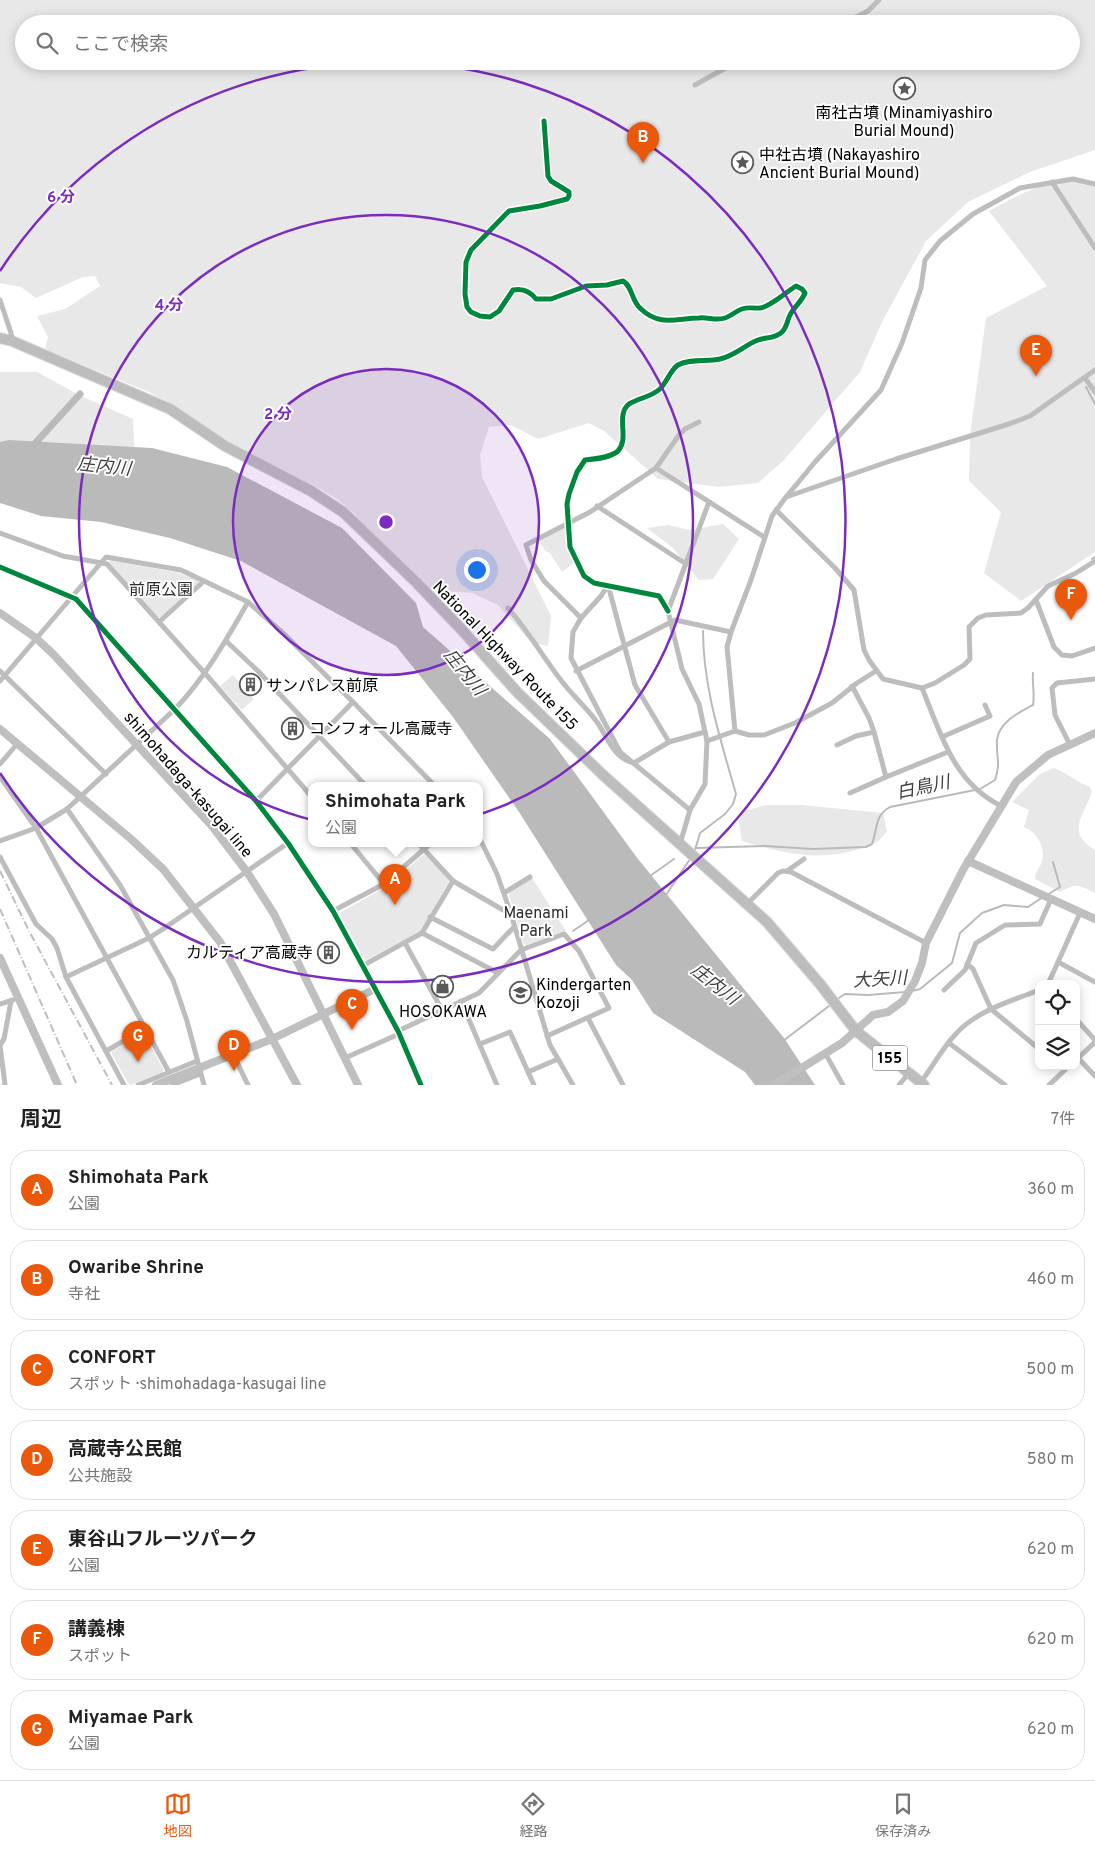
<!DOCTYPE html>
<html lang="ja">
<meta charset="utf-8">
<style>
body{margin:0;font-family:Overpass,"Noto Sans JP",sans-serif;background:#f6f6f6;color:#222}
.controls{position:absolute;right:15px;bottom:15px;display:grid;overflow:hidden;border-radius:10px;box-shadow:0 2px 12px #0003}
.controls button{width:45px;height:45px;display:grid;place-items:center;padding:0;border:0;border-bottom:1px solid #e0e0e0;background:#fff;color:#222;font:25px sans-serif}
.you{position:absolute;left:476px;top:569px;width:18px;height:18px;margin:-12px;border:4px solid #fff;border-radius:50%;background:#1a73e8;box-shadow:0 0 0 8px #1a73e833}
.badge{display:grid;place-items:center;width:32px;height:32px;border-radius:50%;background:#ea580c;color:#fff;font-size:16px;font-weight:700}
.pin{position:absolute;translate:-50% -41px;filter:drop-shadow(0 1px 2px #0008)}
.pin::after{content:'';position:absolute;top:26px;width:18px;height:15px;background:inherit;clip-path:polygon(0 0,100% 0,50% 100%)}
.popup{position:absolute;left:308px;top:782px;width:175px;height:65px;box-sizing:border-box;display:grid;place-content:center;border-radius:10px;background:#fff;filter:drop-shadow(0 1px 4px #0005);font-size:16px;white-space:nowrap;color:#767676}
.popup b{font-size:19px;color:#222}
.popup::after{content:'';position:absolute;left:50%;top:100%;margin-left:-10px;border:10px solid transparent;border-top-color:#fff}
.list{margin:0;padding:0;list-style:none}
h2{display:flex;justify-content:space-between;align-items:center;height:65px;margin:0;padding:0 20px;font-size:21px}
h2 small{font-size:16px;font-weight:400;color:#767676}
.list li{display:grid;grid-template-columns:32px 1fr auto;gap:15px;align-items:center;box-sizing:border-box;height:80px;margin:0 10px 10px;padding:0 10px;border:1px solid #e0e0e0;border-radius:20px}
.list b{display:block;font-size:19px;white-space:nowrap}
.list p{margin:0;font-size:16px;white-space:nowrap;color:#767676}
.list em{font-size:16px;font-style:normal;color:#767676}
.icon{flex:none;width:28px;height:28px;fill:none;stroke:currentColor;stroke-width:2;stroke-linecap:round;stroke-linejoin:round}
.map{position:relative;flex:none;width:1095px;height:1085px;overflow:hidden}
.search{position:absolute;background:#fff;box-shadow:0 2px 12px #0003;left:15px;right:15px;top:15px;height:55px;display:flex;align-items:center;gap:12px;box-sizing:border-box;padding:0 18px;border-radius:28px;color:#767676;font-size:19px}
.sheet{height:695px;background:#fff}
nav{display:flex;justify-content:space-around;align-items:center;box-sizing:border-box;height:70px;border-top:1px solid #e0e0e0;background:#fff;font-size:14px;color:#767676}
nav a{display:grid;justify-items:center;gap:2px}
nav .on{color:#ea580c}
.map>svg:first-child{display:block}
.green{fill:#e8e8e8;fill-rule:evenodd}
.water{fill:#bababa}
.lines{fill:none;stroke-linecap:round;stroke-linejoin:round}
.stream{stroke:#bababa;stroke-width:2}
.canal{stroke:#bababa;stroke-width:7}
.highway-casing{stroke:#dbdbdb;stroke-width:12}
.street{stroke:#bdbdbd;stroke-width:5}
.secondary{stroke:#bfbfbf;stroke-width:8}
.highway{stroke:#bdbdbd;stroke-width:10}
.rail{stroke:#bdbdbd;stroke-width:2;stroke-dasharray:8 2.5 1 2.5;stroke-linecap:butt}
.cycleway-casing{stroke:#fff;stroke-width:8}
.cycleway{stroke:#00873e;stroke-width:5}
.ring{fill:none;stroke:#7b2cbf;stroke-width:2.5}
.labels{text-anchor:middle;stroke-width:4;stroke-linejoin:round;paint-order:stroke}
.shield{fill:#fff;stroke:#4c4c4c;stroke-width:1}
.shield-label{font-size:15px;font-weight:bold;fill:#000}
.poi-label{font-size:16px;fill:#000;stroke:#fff;text-anchor:start}
.park-label{font-size:16px;fill:#2d2d2d;stroke:#fff}
.street-label{font-size:16px;fill:#000;stroke:#fff}
.water-label{font-size:18px;font-style:italic;fill:#3e3e3e;stroke:#fff}
.centre{fill:#7b2cbf;stroke:#fff;stroke-width:2.5}
.ring-label{font-size:15px;text-anchor:middle;font-weight:bold;fill:#7b2cbf;stroke:#fff;stroke-width:4;stroke-linejoin:round;paint-order:stroke}
</style>
<div class="map">
<svg width="1095" height="1085" viewBox="0 0 1095 1085">
<rect width="100%" height="100%" fill="#fff"/>
<g class="green">
<path d="M0,0H1095V150L1030,172L968,202L926,241L883,320L860,372L784,460L758,483L719,487L658,479L604,431L589,423L538,439L511,425L489,427L480,455L482,477L551,616L548,646L532,643L498,605L472,593L429,590L386,551L355,514L337,499L315,486L275,469L240,449L178,408L149,392L45,349L48,337L37,316L65,309L100,286L95,276L83,277L36,298L21,287L0,283ZM24,24H1071V61H24Z"/>
<path d="M1073,179L1095,184V552L1021,601L984,573L1001,512L969,481L970,435L986,318L1047,286L989,211C1018,195 1040,183 1073,179Z"/>
<polygon points="0,372 37,372 81,396 133,419 135,456 0,475"/>
<polygon points="568,523 570,547 576,561 562,572 550,553 545,551 538,538"/>
<polygon points="723,524 739,539 713,579 699,580 672,547 647,528 668,525 689,530"/>
<polygon points="110,560 179,573 198,580 198,583 161,617 157,617 109,563"/>
<polygon points="233,675 254,699 242,710 220,686"/>
<path d="M1054,768C1067,773 1077,782 1090,787L1092,792C1084,816 1065,832 1095,850V893C1078,885 1077,883 1060,892L1035,879C1035,873 1038,870 1041,864C1047,849 1038,833 1024,827L1029,810L1012,802L1040,774Z"/>
<path d="M766,805H802L883,813L887,831C878,844 873,844 859,849C818,862 781,853 742,841L739,823L741,812Z"/>
<polygon points="423,855 426,855 448,878 449,882 421,931 366,960 364,959 340,915 341,912 386,887"/>
<polygon points="532,878 566,931 526,945 523,943 509,895 510,892"/>
<polygon points="142,1035 145,1036 164,1070 163,1072 131,1085 128,1083 112,1054 112,1051"/>
</g>
<polygon class="water" points="9,440 152,448 227,467 342,528 416,603 423,627 550,739 638,859 784,1038 815,1085 755,1085 745,1072 653,1013 632,980 616,965 519,812 453,717 396,646 241,561 170,538 101,522 41,516 0,503 0,442"/>
<g class="lines">
<g class="stream">
<polyline points="1086,387 1095,404"/>
<polyline points="1092,559 1095,557"/>
<path d="M703,631C703,687 721,741 736,794L733,804L725,814L700,833L695,850L696,848L765,846L813,849L866,847L872,844C878,828 874,816 890,807L975,790"/>
<path d="M980,789L995,780C1001,762 996,757 997,740C999,722 1018,713 1033,705C1035,694 1032,684 1033,673"/>
<polyline points="650,876 674,859"/>
<polyline points="666,895 690,859"/>
<polyline points="1047,895 1060,887 1053,862"/>
<polyline points="573,931 589,920"/>
<polyline points="912,991 920,989 952,963 960,933 982,913 1004,905 1028,907 1043,897"/>
<polyline points="839,998 845,994 868,995 905,992"/>
<polyline points="783,1041 829,1006"/>
</g>
<polyline class="canal" points="30,449 80,394"/>
<defs>
<polyline id="highway" points="0,338 12,341 170,409 225,446 311,491 343,512 416,582 462,630 517,692 603,775 767,922 820,984 856,1031 924,1085"/>
</defs>
<use href="#highway" class="highway-casing"/>
<g class="street">
<polyline points="842,24 868,11 879,0"/>
<polyline points="695,85 738,61"/>
<path d="M544,121L548,176L551,181L569,192V196L567,199L540,206L509,211L471,250L466,262L465,294L467,307L471,312L480,316L490,317L499,311L513,290C523,288 530,291 536,299H551L586,286L607,285L623,281C633,287 631,301 641,309C660,327 677,318 699,318C708,317 716,321 725,318C731,316 736,311 742,309C750,306 757,310 764,307C776,302 785,293 796,286L802,289L805,293C802,301 794,307 790,315C787,321 787,327 782,332C775,339 766,337 758,340C745,345 734,356 720,359C707,362 690,358 678,365C671,369 667,382 660,389C651,397 639,398 629,404C615,415 630,438 618,451C610,458 595,459 585,460L577,472L569,494L567,504L570,547L584,576L594,583L659,596L668,611"/>
<polyline points="1052,182 1095,248"/>
<polyline points="0,300 11,333 12,341"/>
<polyline points="1085,378 1095,392"/>
<polyline points="656,468 764,537"/>
<polyline points="787,496 815,462 881,390 902,343 921,288 925,260 940,241 973,214 1020,188 1073,179 1095,184"/>
<polyline points="597,506 686,564"/>
<polyline points="776,510 835,568 854,590 864,650 869,660 883,679 922,688 935,683 964,665 970,659 969,627 978,618 986,615 1021,613 1028,608 1048,586 1076,573 1095,561"/>
<polyline points="0,533 63,556 107,564 210,679 311,796"/>
<polyline points="0,567 76,599 256,801 288,843 333,911 398,1031 421,1085"/>
<polyline points="608,585 601,596 581,618 573,632 571,658 620,752 690,810"/>
<polyline points="608,585 635,685 669,742"/>
<polyline points="1036,600 1054,647 1062,655 1072,656 1095,648"/>
<path d="M508,608C527,630 542,655 560,679C571,694 586,707 597,722C608,738 613,758 634,763L669,742L705,732"/>
<polyline points="581,618 544,581 531,560 526,545 590,512 656,468 679,435 685,429 699,422"/>
<polyline points="159,622 204,581 248,602 282,632 353,702 435,786"/>
<polyline points="226,641 258,671 366,786"/>
<polyline points="0,671 106,774"/>
<polyline points="576,671 675,620 731,632"/>
<polyline points="0,681 106,557 181,570 204,581"/>
<polyline points="852,686 869,718 874,732 886,777"/>
<path d="M922,688C941,734 953,782 1001,806"/>
<polyline points="735,731 727,647 731,632 751,580 772,516 786,497 896,459 1009,424 1030,416 1095,370"/>
<polyline points="942,737 990,716 985,705"/>
<polyline points="707,741 735,731 749,735 764,735 795,723 832,703 857,683 876,671"/>
<polyline points="837,745 856,736 874,732"/>
<polyline points="1070,745 1055,715 1052,688 1057,683 1095,679"/>
<polyline points="0,764 17,744"/>
<polyline points="0,777 36,828 169,1072"/>
<polyline points="850,793 886,777 948,752"/>
<polyline points="256,801 353,702"/>
<polyline points="67,809 120,885 173,980 187,1021 204,1085"/>
<polyline points="479,837 497,874 511,914 550,1045 573,1085"/>
<path d="M0,841L36,828L67,809L174,710C205,678 226,640 248,602"/>
<polyline points="351,844 384,884"/>
<polyline points="419,844 453,881 510,914"/>
<polyline points="680,844 690,810 705,784 707,741 699,704 682,669 668,611 709,502"/>
<polyline points="0,857 36,924 52,939 57,948 66,977 124,1085"/>
<polyline points="787,871 804,859"/>
<polyline points="504,893 530,877"/>
<polyline points="747,904 778,873 783,871 791,872 926,943"/>
<polyline points="333,911 384,884 430,844"/>
<polyline points="1080,913 1058,962 1095,982"/>
<polyline points="430,917 493,949 514,927"/>
<polyline points="422,933 498,973"/>
<polyline points="405,943 442,1010"/>
<polyline points="967,964 973,969 991,1009 1039,1049"/>
<polyline points="362,966 422,933 453,881"/>
<polyline points="66,977 149,938 163,929 288,843"/>
<polyline points="1048,984 1058,962"/>
<polyline points="944,990 965,970 976,943 1005,925 1040,924 1051,899"/>
<polyline points="461,1001 497,1085"/>
<polyline points="0,1004 13,1000"/>
<polyline points="588,1018 623,1085"/>
<polyline points="1076,1019 1095,1040"/>
<polyline points="398,1031 479,993 521,950 564,934 579,951 609,1008 547,1036"/>
<polyline points="949,1043 1005,1085"/>
<polyline points="480,1044 510,1032 534,1085"/>
<polyline points="106,1051 145,1029"/>
<polyline points="825,1053 843,1085"/>
<polyline points="233,1054 248,1085"/>
<polyline points="345,1058 399,1034"/>
<polyline points="1078,1058 1095,1076"/>
<polyline points="1076,1060 1095,1042"/>
<polyline points="528,1072 558,1059"/>
<path d="M921,1082C936,1062 950,1034 972,1020C992,1006 1017,999 1039,990"/>
<polyline points="5,1085 0,1045 4,1039 11,1001"/>
<polyline points="138,1085 197,1061"/>
<polyline points="172,1085 200,1074"/>
<polyline points="899,1085 908,1074"/>
<polyline points="1049,1085 1069,1066"/>
</g>
<g class="secondary">
<polyline points="0,613 36,638 53,654 212,826 247,872 274,914 358,1085"/>
<polyline points="0,729 131,839 163,869 220,942 297,1085"/>
<polyline points="968,861 1095,919"/>
<polyline points="0,958 58,1085"/>
<polyline points="156,1085 272,1039 375,989"/>
<polyline points="774,1085 842,1043 873,1015 888,1012 903,1001 915,981 922,963 926,943 963,870 1016,782 1048,755 1095,733"/>
</g>
<use href="#highway" class="highway"/>
<g class="rail">
<polyline points="0,871 29,931 112,1085"/>
<polyline points="0,909 77,1085"/>
</g>
<defs>
<g id="cycleway">
<path d="M544,121L548,176L551,181L569,192V196L567,199L540,206L509,211L471,250L466,262L465,294L467,307L471,312L480,316L490,317L499,311L513,290C523,288 530,291 536,299H551L586,286L607,285L623,281C633,287 631,301 641,309C660,327 677,318 699,318C708,317 716,321 725,318C731,316 736,311 742,309C750,306 757,310 764,307C776,302 785,293 796,286L802,289L805,293C802,301 794,307 790,315C787,321 787,327 782,332C775,339 766,337 758,340C745,345 734,356 720,359C707,362 690,358 678,365C671,369 667,382 660,389C651,397 639,398 629,404C615,415 630,438 618,451C610,458 595,459 585,460L577,472L569,494L567,504L570,547L584,576L594,583L659,596L668,611"/>
<polyline points="0,567 76,599 256,801 288,843 333,911 398,1031 421,1085"/>
</g>
</defs>
<use href="#cycleway" class="cycleway-casing"/>
<use href="#cycleway" class="cycleway"/>
</g>
<circle cx="386" cy="522" r="153" fill="#7b2cbf" fill-opacity=".12"/>
<g class="ring">
<circle cx="386" cy="522" r="153"/>
<circle cx="386" cy="522" r="307"/>
<path d="M0 271A460 460 0 1 1 0 773"/>
</g>
<defs>
<symbol id="sight-ring" viewBox="-11 -11 22 22"><circle r="9.5" fill="#fff" stroke="#595959" stroke-width="1.5"/><path d="M0-6L1.8-2.2L6-1.7L2.9 1.2L3.7 5.4L0 3.3L-3.7 5.4L-2.9 1.2L-6-1.7L-1.8-2.2Z" fill="#595959"/></symbol>
<symbol id="building-ring" viewBox="-11 -11 22 22"><circle r="9.5" fill="#fff" stroke="#595959" stroke-width="1.5"/><path d="M-4-6H4V6H1V3H-1V6H-4ZM-2.5-4.3h1.7v1.8h-1.7ZM.8-4.3h1.7v1.8H.8ZM-2.5-1h1.7V.8h-1.7ZM.8-1h1.7V.8H.8Z" fill="#595959"/></symbol>
<symbol id="shop-ring" viewBox="-11 -11 22 22"><circle r="9.5" fill="#fff" stroke="#595959" stroke-width="1.5"/><path d="M-5-2.5h2.3a2.7 3.5 0 0 1 5.4 0H5L5.5 6h-11ZM-1.5-2.5h3a1.5 2.3 0 0 0-3 0Z" fill="#595959"/></symbol>
<symbol id="school-ring" viewBox="-11 -11 22 22"><circle r="9.5" fill="#fff" stroke="#595959" stroke-width="1.5"/><path d="M0-5L7-2L0 1L-7-2ZM-4 1L0 2.5L4 1V4Q0 6-4 4Z" fill="#595959"/></symbol>
</defs>
<g fill-rule="evenodd">
<use href="#sight-ring" x="892" y="76" width="25" height="25"/>
<use href="#sight-ring" x="730" y="150" width="25" height="25"/>
<use href="#building-ring" x="238" y="672" width="25" height="25"/>
<use href="#building-ring" x="280" y="716" width="25" height="25"/>
<use href="#building-ring" x="316" y="940" width="25" height="25"/>
<use href="#shop-ring" x="430" y="974" width="25" height="25"/>
<use href="#school-ring" x="508" y="980" width="25" height="25"/>
</g>
<g class="labels">
<rect class="shield" x="872.5" y="1045.5" width="35" height="25" rx="4"/>
<g class="shield-label">
<text x="890" y="1063">155</text>
</g>
<g class="poi-label">
<text x="904" y="118" text-anchor="middle">南社古墳 (Minamiyashiro<tspan x="904" dy="18">Burial Mound)</tspan></text>
<text x="759" y="160">中社古墳 (Nakayashiro<tspan x="759" dy="18">Ancient Burial Mound)</tspan></text>
<text x="266" y="691">サンパレス前原</text>
<text x="309" y="734">コンフォール高蔵寺</text>
<text x="313" y="958" text-anchor="end">カルティア高蔵寺</text>
<text x="536" y="990">Kindergarten<tspan x="536" dy="18">Kozoji</tspan></text>
<text x="443" y="1017" text-anchor="middle">HOSOKAWA</text>
</g>
<g class="park-label">
<text x="161" y="595">前原公園</text>
<text x="536" y="918">Maenami<tspan x="536" dy="18">Park</tspan></text>
</g>
<g class="street-label">
<text transform="translate(506 655) rotate(46)" y="6">National Highway Route 155</text>
<text transform="translate(189 784) rotate(49)" y="6">shimohadaga-kasugai line</text>
</g>
<g class="water-label">
<text transform="translate(104 466) rotate(6)" y="6">庄内川</text>
<text transform="translate(465 672) rotate(51)" y="6">庄内川</text>
<text transform="translate(923 787) rotate(-12)" y="6">白鳥川</text>
<text transform="translate(880 979) rotate(-3)" y="6">大矢川</text>
<text transform="translate(715 984) rotate(38)" y="6">庄内川</text>
</g>
</g>
<circle cx="386" cy="522" r="8" class="centre"/>
<g class="ring-label">
<text x="61" y="202">6 分</text>
<text x="169" y="310">4 分</text>
<text x="278" y="419">2 分</text>
</g>
</svg>
<div class="controls">
<button><svg class="icon" aria-label="locate" viewBox="0 0 24 24"><circle cx="12" cy="12" r="6"/><path d="M12 2v4M12 18v4M2 12h4M18 12h4"/></svg></button>
<button><svg class="icon" aria-label="layers" viewBox="0 0 24 24"><path d="M12 4l9 5-9 5-9-5zM3 14l9 5 9-5"/></svg></button>
</div>
<div class="you"></div>
<div class="pin badge" style="left:395px;top:905px">A</div>
<div class="popup"><b>Shimohata Park</b>公園</div>
<div class="pin badge" style="left:643px;top:163px">B</div>
<div class="pin badge" style="left:352px;top:1030px">C</div>
<div class="pin badge" style="left:234px;top:1071px">D</div>
<div class="pin badge" style="left:1036px;top:376px">E</div>
<div class="pin badge" style="left:1071px;top:620px">F</div>
<div class="pin badge" style="left:138px;top:1062px">G</div>
<div class="search"><svg class="icon" aria-label="search" viewBox="0 0 24 24"><circle cx="10" cy="10" r="6"/><path d="M15 15l6 6"/></svg>ここで検索</div>
</div>
<section class="sheet">
<h2>周辺<small>7件</small></h2>
<ul class="list">
<li><span class="badge">A</span><div><b>Shimohata Park</b><p>公園</p></div><em>360 m</em></li>
<li><span class="badge">B</span><div><b>Owaribe Shrine</b><p>寺社</p></div><em>460 m</em></li>
<li><span class="badge">C</span><div><b>CONFORT</b><p>スポット · shimohadaga-kasugai line</p></div><em>500 m</em></li>
<li><span class="badge">D</span><div><b>高蔵寺公民館</b><p>公共施設</p></div><em>580 m</em></li>
<li><span class="badge">E</span><div><b>東谷山フルーツパーク</b><p>公園</p></div><em>620 m</em></li>
<li><span class="badge">F</span><div><b>講義棟</b><p>スポット</p></div><em>620 m</em></li>
<li><span class="badge">G</span><div><b>Miyamae Park</b><p>公園</p></div><em>620 m</em></li>
</ul>
</section>
<nav>
<a class="on"><svg class="icon" aria-label="map" viewBox="0 0 24 24"><path d="M3 6l6-2 6 2 6-2v14l-6 2-6-2-6 2zM9 4v14M15 6v14"/></svg>地図</a>
<a><svg class="icon" aria-label="directions" viewBox="0 0 24 24"><path d="M12 3l9 9-9 9-9-9zM9 14v-3h6M13 9l2 2-2 2"/></svg>経路</a>
<a><svg class="icon" aria-label="saved" viewBox="0 0 24 24"><path d="M7 4h10v16l-5-4-5 4z"/></svg>保存済み</a>
</nav>
